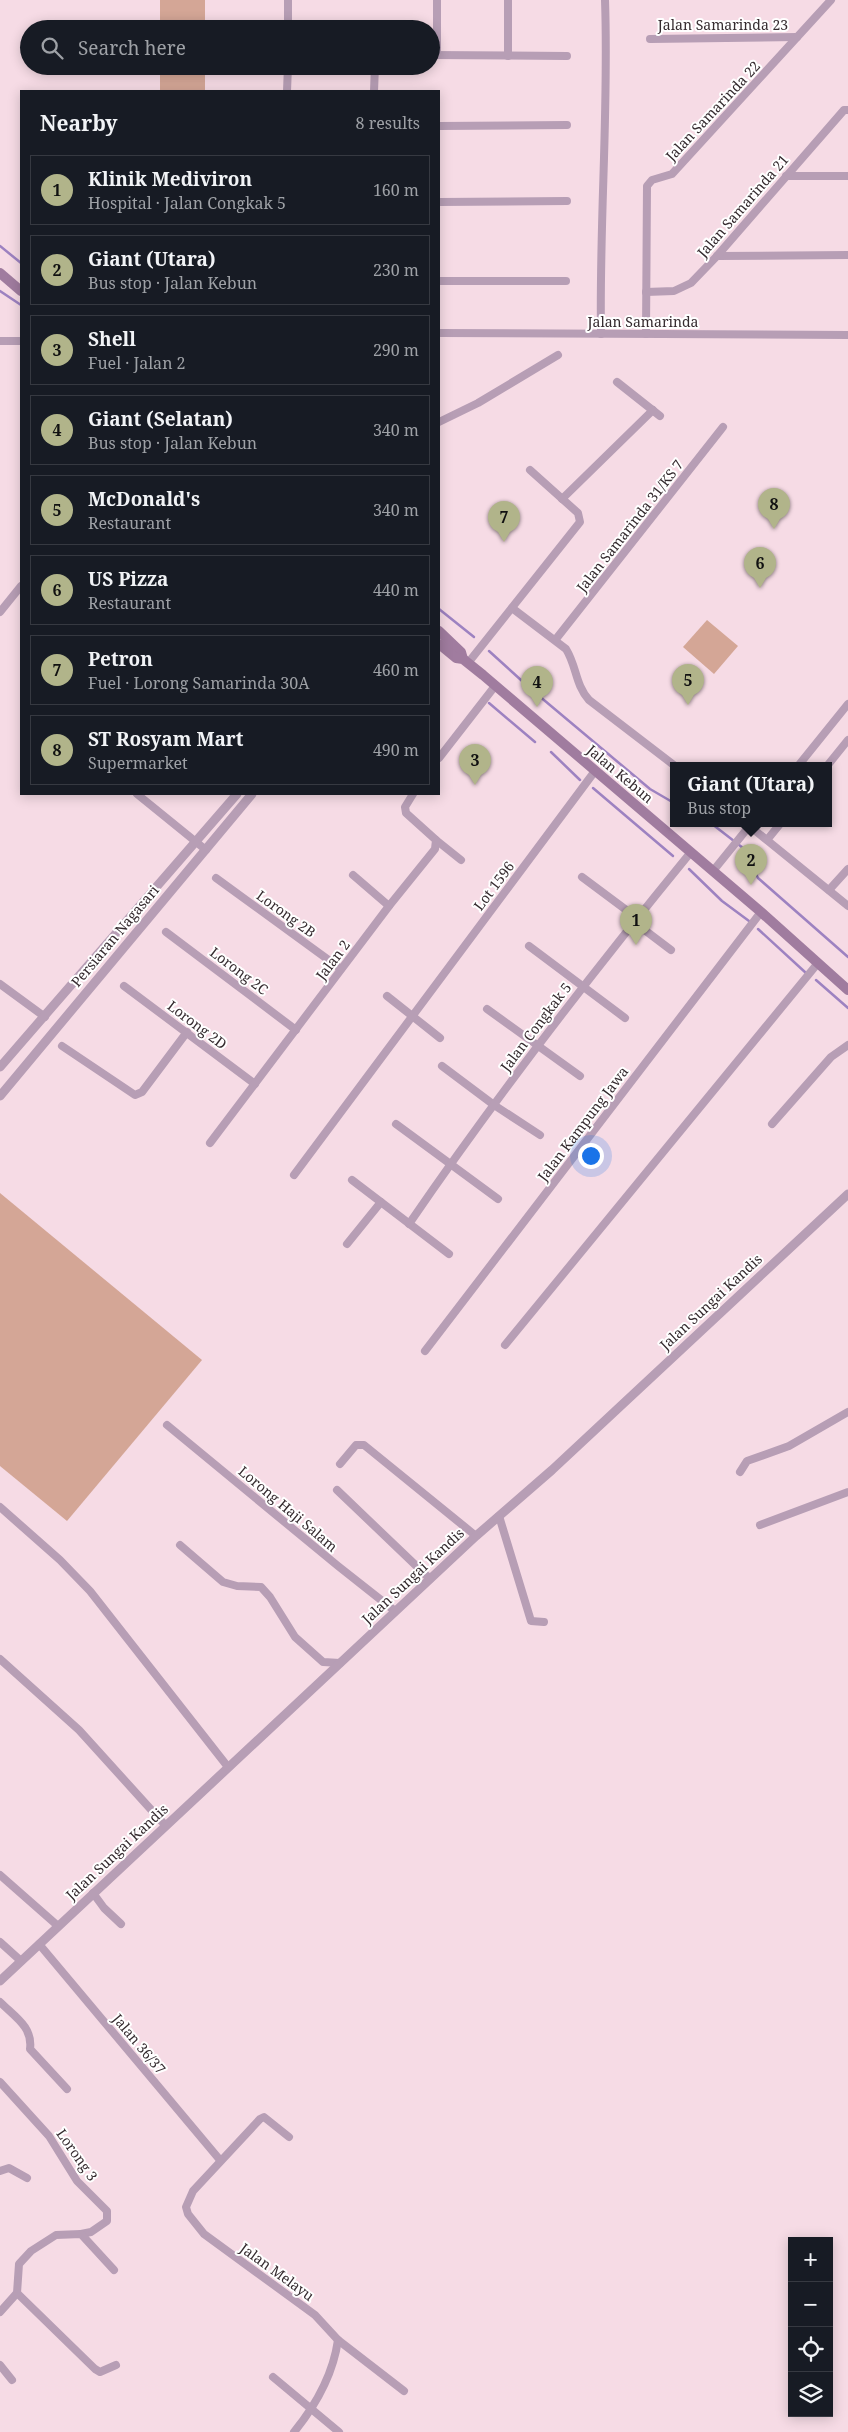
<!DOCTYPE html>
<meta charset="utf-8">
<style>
body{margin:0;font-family:"Noto Serif",serif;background:#242831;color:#f1f3f6}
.controls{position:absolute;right:15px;bottom:15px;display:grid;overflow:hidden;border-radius:0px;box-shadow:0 2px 12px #0003}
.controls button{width:45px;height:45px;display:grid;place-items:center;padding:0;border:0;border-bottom:1px solid #363941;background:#171b24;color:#f1f3f6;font:25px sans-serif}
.you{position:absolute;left:590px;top:1155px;width:18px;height:18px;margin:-12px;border:4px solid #fff;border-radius:50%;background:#1a73e8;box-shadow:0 0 0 8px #1a73e833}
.badge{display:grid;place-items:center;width:32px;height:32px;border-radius:50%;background:#b1b48a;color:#111;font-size:16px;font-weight:700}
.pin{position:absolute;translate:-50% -41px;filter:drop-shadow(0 1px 2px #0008)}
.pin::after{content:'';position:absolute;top:26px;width:18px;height:15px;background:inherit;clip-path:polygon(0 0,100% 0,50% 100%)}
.popup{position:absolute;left:670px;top:762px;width:162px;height:65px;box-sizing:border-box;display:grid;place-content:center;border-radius:0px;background:#171b24;filter:drop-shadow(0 1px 4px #0005);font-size:16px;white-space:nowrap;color:#9ea1a6}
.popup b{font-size:19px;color:#f1f3f6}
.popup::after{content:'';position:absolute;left:50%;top:100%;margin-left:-10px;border:10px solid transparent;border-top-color:#171b24}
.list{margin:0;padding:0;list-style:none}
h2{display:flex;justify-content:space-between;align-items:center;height:65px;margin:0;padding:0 20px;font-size:21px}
h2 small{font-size:16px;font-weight:400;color:#9ea1a6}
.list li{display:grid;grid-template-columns:32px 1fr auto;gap:15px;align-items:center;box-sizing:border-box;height:70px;margin:0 10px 10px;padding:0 10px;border:1px solid #363941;border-radius:0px}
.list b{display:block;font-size:19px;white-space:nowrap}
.list p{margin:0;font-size:16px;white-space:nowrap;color:#9ea1a6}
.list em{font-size:16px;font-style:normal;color:#9ea1a6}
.icon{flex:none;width:28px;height:28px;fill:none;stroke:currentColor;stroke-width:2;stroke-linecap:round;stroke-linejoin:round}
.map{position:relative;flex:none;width:848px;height:2432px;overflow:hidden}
.search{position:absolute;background:#171b24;box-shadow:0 2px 12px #0003;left:20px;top:20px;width:420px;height:55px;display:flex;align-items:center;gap:12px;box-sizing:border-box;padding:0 18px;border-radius:28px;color:#9ea1a6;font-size:19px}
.panel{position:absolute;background:#171b24;box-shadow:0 2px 12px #0003;left:20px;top:90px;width:420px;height:705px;border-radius:0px}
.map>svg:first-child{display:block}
.green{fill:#d4a696}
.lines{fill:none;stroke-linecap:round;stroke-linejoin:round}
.stream{stroke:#9d82c1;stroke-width:2.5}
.minor{stroke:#b79eb5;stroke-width:8}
.tertiary{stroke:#b79eb5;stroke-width:9}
.secondary{stroke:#a07c9f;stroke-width:10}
.labels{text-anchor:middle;stroke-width:4;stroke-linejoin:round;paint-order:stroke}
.street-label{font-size:14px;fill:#352b2f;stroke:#fff}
</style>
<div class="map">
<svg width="848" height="2432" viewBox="0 0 848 2432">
<rect width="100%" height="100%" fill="#f6dbe5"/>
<g class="green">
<rect x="160" y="0" width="45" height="29"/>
<rect x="160" y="66" width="45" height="25"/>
<polygon points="707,620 738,646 714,674 683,647"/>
<polygon points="0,1193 202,1360 67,1521 0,1466"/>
</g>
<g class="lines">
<g class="stream">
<polyline points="0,246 21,263"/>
<polyline points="0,291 21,305"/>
<polyline points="439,609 474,637"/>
<polyline points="489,651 532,690 650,789 674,803"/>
<polyline points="489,703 535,742"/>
<polyline points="551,752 580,780"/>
<polyline points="593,788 673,856"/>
<polyline points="712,824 743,848 758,878 848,957"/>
<polyline points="689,869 722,901 749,921"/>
<polyline points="758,929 806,973"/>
<polyline points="816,980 848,1008"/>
</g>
<g class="minor">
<polyline points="437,0 437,55"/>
<polyline points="288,29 288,0"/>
<polyline points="650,39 797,37"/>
<polyline points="431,55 567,56"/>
<polyline points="508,56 508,0"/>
<polyline points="287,91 288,66"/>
<polyline points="374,91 375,66"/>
<polyline points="439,126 567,125"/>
<polyline points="786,176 848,176"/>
<polyline points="439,202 567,201"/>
<polyline points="717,256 848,255"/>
<polyline points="439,281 566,281"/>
<polyline points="646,292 674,291 691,283 717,256 844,110 848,110"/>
<polyline points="439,333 848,335"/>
<path d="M601,334C599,223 609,111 605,0"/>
<polyline points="646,334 647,186 652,180 672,174 831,0"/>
<polyline points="0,341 21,341"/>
<polyline points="617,382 660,416"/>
<polyline points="439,422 478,403 558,355"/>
<polyline points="562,499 653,410"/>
<path d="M512,608L566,649C577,667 575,684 589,700L675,766"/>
<polyline points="0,612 21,586"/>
<polyline points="556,639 723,427"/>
<polyline points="468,663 580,522 578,513 530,470"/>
<polyline points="439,758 495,686"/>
<polyline points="798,766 848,704"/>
<polyline points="827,766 848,740"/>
<polyline points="137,794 206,850"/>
<polyline points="747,824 848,906"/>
<polyline points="436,840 461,860"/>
<polyline points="767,840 780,824"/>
<polyline points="713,871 751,824"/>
<polyline points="353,875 389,906"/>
<polyline points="582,877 637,918"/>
<polyline points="216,878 341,969"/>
<polyline points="829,890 848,869"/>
<polyline points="634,922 671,950"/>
<polyline points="166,932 296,1030"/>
<polyline points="529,946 625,1018"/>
<polyline points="0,984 45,1017"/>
<polyline points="124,986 255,1084"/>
<polyline points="387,996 440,1038"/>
<polyline points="487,1009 580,1076"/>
<polyline points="62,1046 135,1095 142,1092 187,1032"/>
<polyline points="442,1066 494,1105 540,1135"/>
<polyline points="396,1124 498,1199"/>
<polyline points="772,1124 831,1057 848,1045"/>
<polyline points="210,1143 389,906 435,849 436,840 406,813 405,807 413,794"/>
<polyline points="294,1175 595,771"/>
<polyline points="352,1180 449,1254"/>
<path d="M409,1224C497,1095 592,973 691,852"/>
<polyline points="347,1244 381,1202"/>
<polyline points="505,1345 818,963"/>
<polyline points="425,1351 761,912"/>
<polyline points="167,1425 338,1566 395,1611"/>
<polyline points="340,1464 356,1445 364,1445 476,1536"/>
<polyline points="740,1472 747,1461 789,1446 848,1412"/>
<polyline points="337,1490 430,1579"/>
<polyline points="0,1507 60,1560 90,1591 228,1767"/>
<polyline points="499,1516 531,1621 544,1622"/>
<polyline points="760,1525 848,1492"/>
<polyline points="180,1545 223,1582 237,1586 261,1587 270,1597 295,1637 323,1662 340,1663"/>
<polyline points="0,1659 79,1730 165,1825"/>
<polyline points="0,1875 58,1926"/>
<polyline points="93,1893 104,1908 121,1924"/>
<polyline points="0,1942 21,1961"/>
<polyline points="39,1944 220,2160"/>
<path d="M0,2002C15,2017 33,2027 30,2049L67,2089"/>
<polyline points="0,2082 49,2136 77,2181 107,2211 107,2221 91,2232 81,2234"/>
<polyline points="289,2137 264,2117 260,2119 193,2191 186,2207 188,2214 204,2234 315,2315 338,2340 404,2391"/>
<polyline points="0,2171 9,2168 27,2178"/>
<polyline points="17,2293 95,2369 100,2372 116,2365"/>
<polyline points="0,2312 17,2293 19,2264 31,2251 56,2235 81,2234 114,2270"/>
<polyline points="0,2365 12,2380"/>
<polyline points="273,2377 339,2432"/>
<path d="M294,2432C316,2405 333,2375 338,2340"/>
</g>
<g class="tertiary">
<polyline points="0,1067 237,794"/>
<polyline points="0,1096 252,794"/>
<polyline points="0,1981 476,1536 552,1470 848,1194"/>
</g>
<g class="secondary">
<polyline points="0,273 21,291"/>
<polyline points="439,631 461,652 463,659"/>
<polyline points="439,644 456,658 463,659 483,675 761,912 848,990"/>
</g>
</g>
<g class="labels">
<g class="street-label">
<text x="723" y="30">Jalan Samarinda 23</text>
<text transform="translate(713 111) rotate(-47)" y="5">Jalan Samarinda 22</text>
<text transform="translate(743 206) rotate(-49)" y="5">Jalan Samarinda 21</text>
<text x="643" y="327">Jalan Samarinda</text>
<text transform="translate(630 526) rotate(-52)" y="5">Jalan Samarinda 31/KS 7</text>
<text transform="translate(620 774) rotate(40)" y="5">Jalan Kebun</text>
<text transform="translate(494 886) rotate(-53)" y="5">Lot 1596</text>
<text transform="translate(286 914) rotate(36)" y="5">Lorong 2B</text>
<text transform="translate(115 936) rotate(-50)" y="5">Persiaran Nagasari</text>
<text transform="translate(333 960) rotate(-53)" y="5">Jalan 2</text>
<text transform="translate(239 971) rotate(37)" y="5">Lorong 2C</text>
<text transform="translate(197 1025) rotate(37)" y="5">Lorong 2D</text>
<text transform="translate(536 1027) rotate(-53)" y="5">Jalan Congkak 5</text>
<text transform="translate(583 1124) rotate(-53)" y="5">Jalan Kampung Jawa</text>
<text transform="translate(711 1302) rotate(-43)" y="5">Jalan Sungai Kandis</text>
<text transform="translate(288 1509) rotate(40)" y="5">Lorong Haji Salam</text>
<text transform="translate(413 1576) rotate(-43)" y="5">Jalan Sungai Kandis</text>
<text transform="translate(117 1852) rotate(-43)" y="5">Jalan Sungai Kandis</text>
<text transform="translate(139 2044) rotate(50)" y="5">Jalan 36/37</text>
<text transform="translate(77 2155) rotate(55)" y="5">Lorong 3</text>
<text transform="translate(277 2272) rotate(36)" y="5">Jalan Melayu</text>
</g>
</g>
</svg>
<div class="controls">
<button>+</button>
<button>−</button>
<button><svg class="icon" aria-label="locate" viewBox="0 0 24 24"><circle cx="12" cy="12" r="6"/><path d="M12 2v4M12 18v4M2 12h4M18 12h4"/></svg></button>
<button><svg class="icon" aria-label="layers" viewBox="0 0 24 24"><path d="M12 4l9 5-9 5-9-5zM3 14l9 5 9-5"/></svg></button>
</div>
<div class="you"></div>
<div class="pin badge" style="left:636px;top:945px">1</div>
<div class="pin badge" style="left:751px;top:885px">2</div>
<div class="popup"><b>Giant (Utara)</b>Bus stop</div>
<div class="pin badge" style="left:475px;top:785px">3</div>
<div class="pin badge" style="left:537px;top:707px">4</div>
<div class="pin badge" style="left:688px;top:705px">5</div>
<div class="pin badge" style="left:760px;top:588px">6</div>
<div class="pin badge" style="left:504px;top:542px">7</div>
<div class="pin badge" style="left:774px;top:529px">8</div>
<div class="search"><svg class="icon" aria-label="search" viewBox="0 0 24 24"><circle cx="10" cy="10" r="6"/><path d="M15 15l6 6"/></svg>Search here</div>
<section class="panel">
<h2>Nearby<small>8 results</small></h2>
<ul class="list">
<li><span class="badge">1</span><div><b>Klinik Mediviron</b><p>Hospital · Jalan Congkak 5</p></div><em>160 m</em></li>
<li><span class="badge">2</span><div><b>Giant (Utara)</b><p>Bus stop · Jalan Kebun</p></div><em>230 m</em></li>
<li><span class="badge">3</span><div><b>Shell</b><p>Fuel · Jalan 2</p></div><em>290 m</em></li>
<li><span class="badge">4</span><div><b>Giant (Selatan)</b><p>Bus stop · Jalan Kebun</p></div><em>340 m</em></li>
<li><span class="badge">5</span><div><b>McDonald's</b><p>Restaurant</p></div><em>340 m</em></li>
<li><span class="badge">6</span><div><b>US Pizza</b><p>Restaurant</p></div><em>440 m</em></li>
<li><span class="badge">7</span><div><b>Petron</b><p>Fuel · Lorong Samarinda 30A</p></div><em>460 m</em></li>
<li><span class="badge">8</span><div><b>ST Rosyam Mart</b><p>Supermarket</p></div><em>490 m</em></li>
</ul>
</section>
</div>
